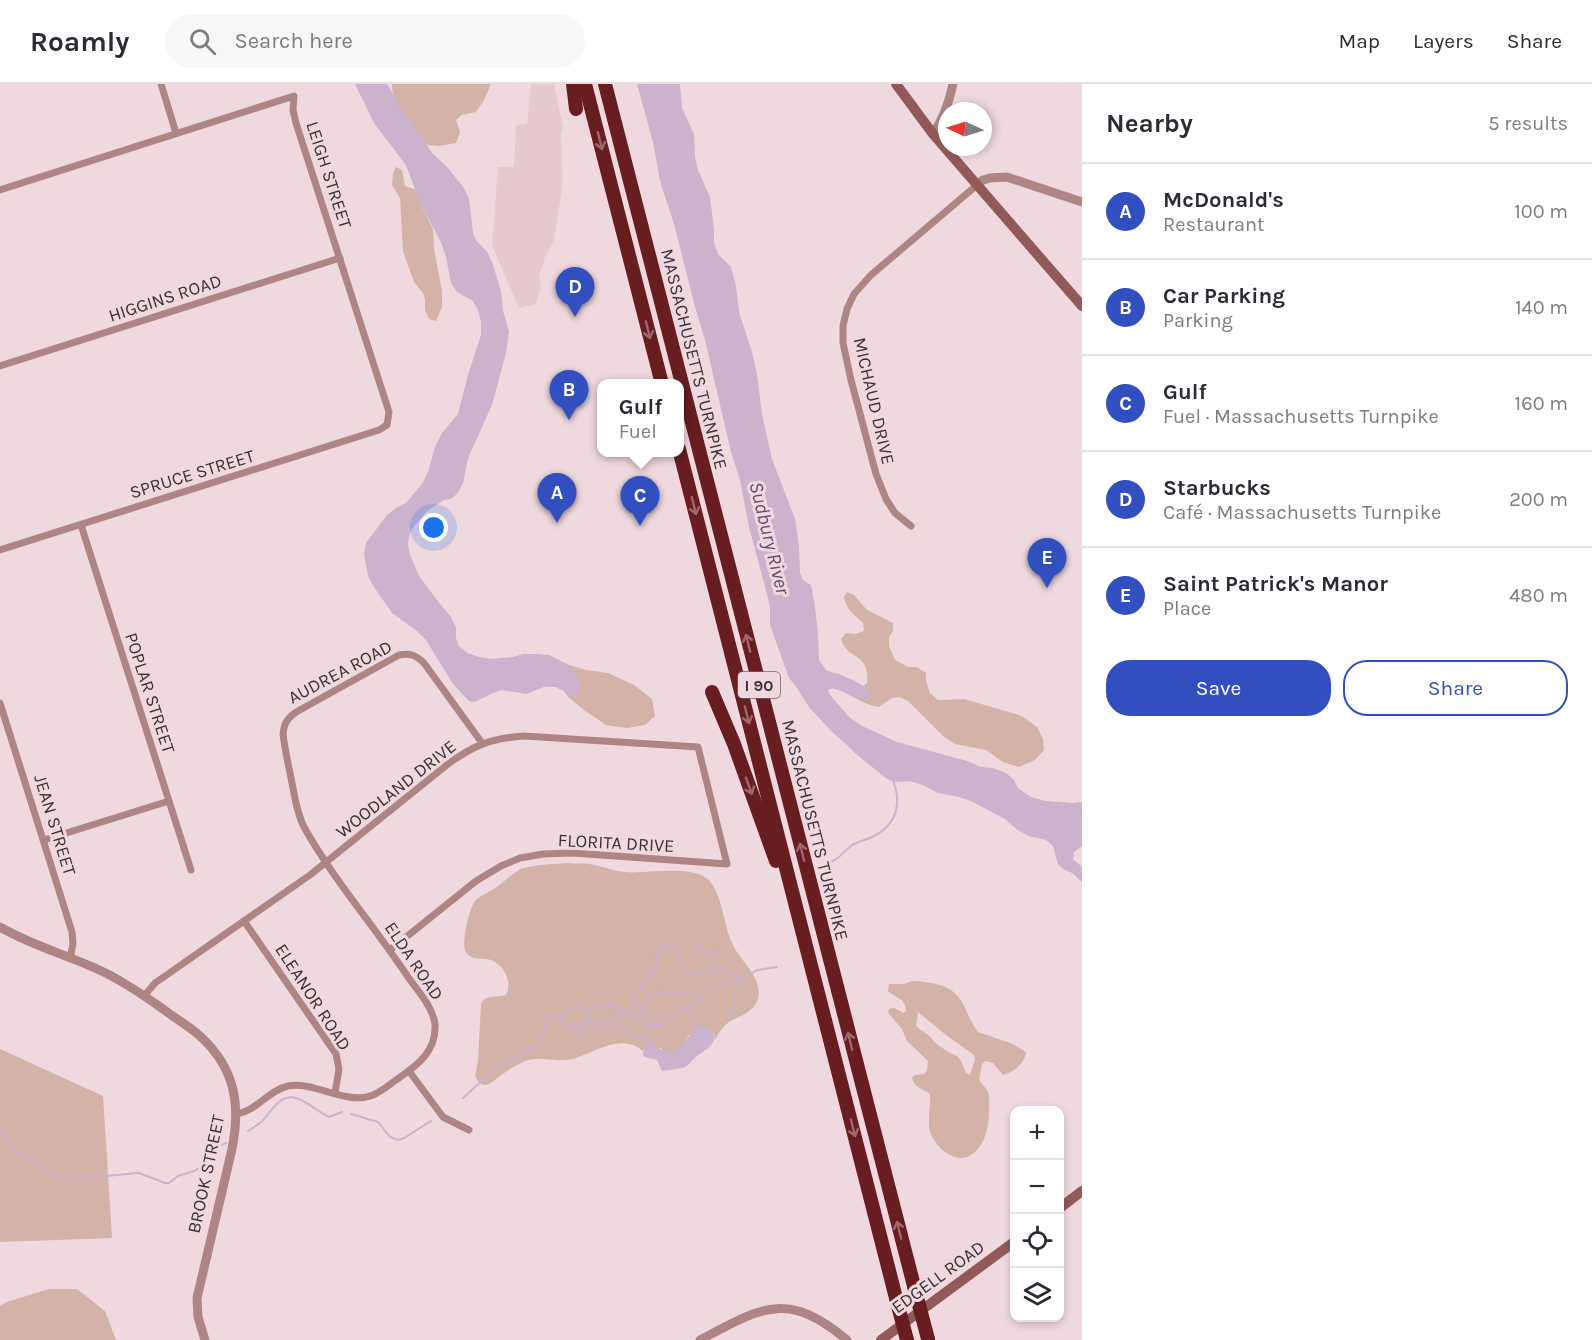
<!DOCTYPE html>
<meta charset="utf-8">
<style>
body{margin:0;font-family:Karla,sans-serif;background:#f7f7f7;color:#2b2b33}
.controls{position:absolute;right:18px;bottom:18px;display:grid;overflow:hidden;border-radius:12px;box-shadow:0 3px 9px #0003}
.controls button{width:54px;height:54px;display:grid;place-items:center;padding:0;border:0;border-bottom:2px solid #e1e1e2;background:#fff;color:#2b2b33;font:30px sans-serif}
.compass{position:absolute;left:938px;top:18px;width:54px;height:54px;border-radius:50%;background:#fff;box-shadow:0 3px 9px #0003;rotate:274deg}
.you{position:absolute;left:434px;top:444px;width:21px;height:21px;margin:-15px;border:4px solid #fff;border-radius:50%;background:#1a73e8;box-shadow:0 0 0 9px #1a73e833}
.badge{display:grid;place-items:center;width:39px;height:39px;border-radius:50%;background:#324fc0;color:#fff;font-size:20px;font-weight:700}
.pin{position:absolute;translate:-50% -50px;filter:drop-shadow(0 2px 3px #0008)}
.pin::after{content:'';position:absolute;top:32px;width:21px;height:18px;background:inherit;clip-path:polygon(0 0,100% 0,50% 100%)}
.popup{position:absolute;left:597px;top:295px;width:87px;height:78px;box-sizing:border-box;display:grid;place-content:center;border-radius:12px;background:#fff;filter:drop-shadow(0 2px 4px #0005);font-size:20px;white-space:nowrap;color:#7c7c81}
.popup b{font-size:22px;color:#2b2b33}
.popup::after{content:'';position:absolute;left:50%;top:100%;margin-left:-12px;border:12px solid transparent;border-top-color:#fff}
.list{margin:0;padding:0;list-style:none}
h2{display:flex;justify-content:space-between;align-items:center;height:78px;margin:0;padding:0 24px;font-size:26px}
h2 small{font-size:20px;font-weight:400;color:#7c7c81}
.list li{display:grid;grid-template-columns:39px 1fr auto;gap:18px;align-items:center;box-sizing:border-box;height:96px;padding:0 24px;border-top:2px solid #e1e1e2}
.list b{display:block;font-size:22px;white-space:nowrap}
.list p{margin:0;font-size:20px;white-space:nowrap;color:#7c7c81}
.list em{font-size:20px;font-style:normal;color:#7c7c81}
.actions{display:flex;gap:12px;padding:18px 24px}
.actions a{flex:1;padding:14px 0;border:2px solid #324fc0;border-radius:24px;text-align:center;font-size:21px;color:#324fc0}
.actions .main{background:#324fc0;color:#fff}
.icon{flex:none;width:33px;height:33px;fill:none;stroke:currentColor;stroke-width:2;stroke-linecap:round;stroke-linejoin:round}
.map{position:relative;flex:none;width:1082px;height:1256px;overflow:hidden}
header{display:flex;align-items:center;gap:36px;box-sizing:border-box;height:84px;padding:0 30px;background:#fff;border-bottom:2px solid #e1e1e2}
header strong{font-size:28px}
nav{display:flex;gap:33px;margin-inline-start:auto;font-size:21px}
.search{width:420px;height:54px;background:#f7f7f7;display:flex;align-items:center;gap:15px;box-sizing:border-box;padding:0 21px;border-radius:33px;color:#7c7c81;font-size:22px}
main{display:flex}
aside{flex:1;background:#fff}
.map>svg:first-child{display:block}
.built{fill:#e6c9cf}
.green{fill:#d3b2a7;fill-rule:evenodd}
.water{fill:#cbb2cd}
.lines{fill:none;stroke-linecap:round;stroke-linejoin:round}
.stream{stroke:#cbb2cd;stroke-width:2}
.minor{stroke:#ad8684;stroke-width:7}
.tertiary{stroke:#ad8684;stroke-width:9}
.secondary{stroke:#915a59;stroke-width:10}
.motorway{stroke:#681d21;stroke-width:14}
.motorway-bridge{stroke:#681d21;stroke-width:14}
.oneway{stroke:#9e686d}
.labels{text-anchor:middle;stroke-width:6;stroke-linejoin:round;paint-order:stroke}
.shield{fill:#efd9de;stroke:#706366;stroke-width:1.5}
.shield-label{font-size:16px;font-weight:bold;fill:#3a3133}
.street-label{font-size:18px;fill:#3a3133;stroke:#efd9de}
.water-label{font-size:20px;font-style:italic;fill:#6c476f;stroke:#efd9de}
</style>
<header>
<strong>Roamly</strong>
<div class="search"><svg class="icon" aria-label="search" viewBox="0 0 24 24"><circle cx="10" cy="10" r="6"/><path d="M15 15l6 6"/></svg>Search here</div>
<nav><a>Map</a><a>Layers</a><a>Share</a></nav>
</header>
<main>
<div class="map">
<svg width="1082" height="1256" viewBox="0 0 1082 1256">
<rect width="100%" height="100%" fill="#efd9de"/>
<polygon class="built" points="531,0 554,0 563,43 561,53 563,97 554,157 545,173 539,193 541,201 536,220 519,224 492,161 498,83 514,83 516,41 527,40"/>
<g class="green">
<path d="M392,0H491L484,16L476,28L462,31L456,36L460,48L456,59L439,62L427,61C416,42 391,22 392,0Z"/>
<polygon points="396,83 402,86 405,102 416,106 420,119 433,145 434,165 442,207 442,223 436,237 429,235 425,226 425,215 423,209 414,198 403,167 400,114 392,101 393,90"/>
<path d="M847,508L854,511L867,526L893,539V547L889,553V562L895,576L908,583H917L926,589V597L930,609L938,616L964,615L1022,632L1037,643L1043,655L1044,666L1035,676L1019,683L1003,678L986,666L955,660L943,652L908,617L899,613L892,614L879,623C862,621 849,608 832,604L828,606L819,577L827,587L838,590L863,602L867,599C870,567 847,577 841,555L846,549L855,550L864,547L863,539C854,531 846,525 844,513Z"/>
<polygon points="569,581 586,586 608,589 634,601 652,615 655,632 645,641 627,644 606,641 584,626 568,613 575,613 579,597"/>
<path d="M570,779C576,780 582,779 588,780C600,781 612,787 624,788C646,791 697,778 712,800C725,820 723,847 737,868C745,880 765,900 757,917C752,929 739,932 729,938C722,943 719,949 715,956L714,949L689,951L681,964L669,970L665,969L661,964L645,963L643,967C621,948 594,969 572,975C556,979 541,971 525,977C517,981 508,986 501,991C497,994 493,998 489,1000C482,1003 478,998 475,992L478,977L481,920C485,910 497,914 506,911C512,899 506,883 493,877C485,872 470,879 465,866C462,857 469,825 475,817C479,812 488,809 494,805C505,798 512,788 524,784C539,780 554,780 570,779Z"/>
<path d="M912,897C921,897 927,898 936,900C967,908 962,927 978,948L1013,960L1026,968C1025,979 1013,989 1003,991L993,979L986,977L982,980L979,996C982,1000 986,1004 988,1008C990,1013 989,1021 989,1026C989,1042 986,1058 974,1069C957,1083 936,1064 930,1048C927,1036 931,1022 930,1010C923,1005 913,1003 912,993L915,991L924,990L927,986L928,977L907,957L902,945L889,930L888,926L891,924H895L903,929L906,927C906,914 895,914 888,907L889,900H904ZM918,928L946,951L974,971L975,975L970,991L966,989C958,966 957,975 941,963C935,960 932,954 927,950C922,946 919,946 916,941Z"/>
<polygon points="0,965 103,1012 112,1154 0,1158"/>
<polygon points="49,1205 77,1205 105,1227 116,1256 0,1256 0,1222 7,1218"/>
</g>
<g class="water">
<polygon points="355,0 387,0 403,27 422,53 432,69 447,83 464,104 469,115 473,149 476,156 488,169 493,181 501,207 503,227 509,247 506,269 492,321 468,374 463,399 458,409 451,415 444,416 427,427 412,445 409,452 408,460 410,471 419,492 437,516 451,533 456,544 456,554 459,562 467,569 479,573 491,575 513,573 523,570 538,570 549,571 569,581 579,597 580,605 575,613 568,613 564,607 555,603 544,603 526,610 501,606 493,609 475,618 469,617 453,600 426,556 417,547 392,529 374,503 368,492 364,470 366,459 387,431 396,424 406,419 422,400 428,388 435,363 442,349 458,330 468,291 481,251 481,238 478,226 473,217 457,208 451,199 446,173 441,158 420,119 406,81 374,39"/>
<path d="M637,0H680L682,24L694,50L695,73L698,86L710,113L714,145V159L718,170L731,183L736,202L739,228L752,268L757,290L762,330L772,375L795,435L799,462L800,489L803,496L811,501C816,524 819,554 819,577L827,587L838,590L853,596L869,606V613C855,616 845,607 832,604L828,606L830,611L850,634L862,642L897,658L967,677L981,683L993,684L1006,689L1014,696L1018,704L1031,713L1046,717L1073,719L1082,718V762L1074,768L1073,775L1082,783V798L1072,789L1063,785L1058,780L1053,762L1046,756L1029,752L1019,747L1005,735L971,717L959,713L938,709L925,702L910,697L897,698L887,695L856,670L847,661L832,648L809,623L795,601L789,594L770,541V525L768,514L749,443L740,396L731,368L705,256L695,223L674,140L660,97L653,58Z"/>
<path d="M701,942L711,945C721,960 705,965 696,973C692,976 689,981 685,983C681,985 667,986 662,987L657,976L645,973L643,971C644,951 662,967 669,970C683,964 688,950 701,942Z"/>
</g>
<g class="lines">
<g class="stream">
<path d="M828,780C833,777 839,774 843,769C847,766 850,762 854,760C860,757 866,756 872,753C897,741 903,719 892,694"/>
<polyline points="697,859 704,867 715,869 716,880 719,883 723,886 732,888 740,895 734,906 735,925 730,935"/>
<polyline points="692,923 690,930 695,946"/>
<polyline points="586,925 592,935"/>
<polyline points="644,930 658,941"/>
<path d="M560,933L563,941L571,943L593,936L610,937L617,936L622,933L631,924L635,910L655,887L658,867L662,863L668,862L678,867C680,878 683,886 694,891L705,887L713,890L723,886"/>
<path d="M636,934L644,930L647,914C657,904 685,910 698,913"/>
<polyline points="647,942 645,953 655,961"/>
<path d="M571,943C581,952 590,943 601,942C609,942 616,944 623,943C631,954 633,955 647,956"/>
<path d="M463,1014L497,983L537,962C543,955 545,941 549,932L560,933L575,923H580L586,925L609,921L632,929L642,940L651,944C658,941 666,939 671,935C681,926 676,924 692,923L699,913L724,898L733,897L745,893L757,886L777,883"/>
<polyline points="351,1030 378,1038 390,1053 398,1056 404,1054 431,1037"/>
<path d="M248,1047C254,1043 260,1040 264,1035C273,1024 283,1008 299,1015C310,1020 319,1028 329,1033L342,1028"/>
<polyline points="0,1049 5,1051 13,1065 61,1096 139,1089 165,1099 169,1099 178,1092 194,1087 201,1083 221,1061 226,1059"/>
</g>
<g class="minor">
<polyline points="161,0 176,49"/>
<polyline points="0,106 294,12 293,26 296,39 389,328 387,341 379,346 0,466"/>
<polyline points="0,282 340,174"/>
<polyline points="81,441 191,786"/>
<polyline points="911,442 895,429 886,415 876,390 851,296 843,259 843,242 847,225 854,210 871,191 977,101"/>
<polyline points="0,619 72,848 73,860 70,874"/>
<polyline points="44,756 169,717"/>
<polyline points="244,837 336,970 339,985 335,1009"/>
<path d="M144,912L155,899L310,791L448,680C474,661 492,654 524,652L698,663L727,780L573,769L543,770L520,774L501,782L476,797L390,866"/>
<polyline points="409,987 443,1033 469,1046"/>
<path d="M237,1030C256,1027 269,1006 288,1002C316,997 346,1022 373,1011C381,1008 389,1001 396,996C416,982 437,968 435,940C433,923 417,906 408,893C375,843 333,795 304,743C297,730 295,714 292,699C289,683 285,667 283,650C284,639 288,633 298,627L399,571C410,569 416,571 424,579L482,659"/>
</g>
<g class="tertiary">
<path d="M933,50C944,34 949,19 953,0"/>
<polyline points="977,101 983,96 990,94 1007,93 1082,118"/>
<path d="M0,843C31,861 64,870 97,885C120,895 142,910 163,925C175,934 189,942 200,952C235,984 241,1020 232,1065L197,1214L198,1233L205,1256"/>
<path d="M700,1256C762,1223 787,1206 847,1256"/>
</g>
<g class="secondary">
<polyline points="896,0 933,50 1082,222"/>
<polyline points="1060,1124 1082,1107"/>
<polyline points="881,1256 1014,1158"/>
</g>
<g class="motorway">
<polyline points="573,0 576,25"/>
<polyline points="585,0 662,300"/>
<polyline points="605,0 914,1202"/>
<polyline points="679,365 896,1214"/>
<polyline points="712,608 734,660 776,777"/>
</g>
<g class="motorway-bridge">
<polyline points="914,1202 928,1255"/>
<polyline points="896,1214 907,1256"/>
</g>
</g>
<defs><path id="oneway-shaft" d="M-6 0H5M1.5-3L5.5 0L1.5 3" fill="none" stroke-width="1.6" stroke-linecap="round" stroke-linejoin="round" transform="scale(1.5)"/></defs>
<g class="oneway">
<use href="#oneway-shaft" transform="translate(600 57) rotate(76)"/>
<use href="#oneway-shaft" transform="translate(648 246) rotate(76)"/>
<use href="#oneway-shaft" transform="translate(694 422) rotate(76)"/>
<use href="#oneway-shaft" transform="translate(748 559) rotate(-104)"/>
<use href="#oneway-shaft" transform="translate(747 631) rotate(76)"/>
<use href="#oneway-shaft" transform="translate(749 702) rotate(70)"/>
<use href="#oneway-shaft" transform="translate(802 768) rotate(-104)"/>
<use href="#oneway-shaft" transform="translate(850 957) rotate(-104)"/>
<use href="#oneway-shaft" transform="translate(853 1044) rotate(76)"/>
<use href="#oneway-shaft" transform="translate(899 1146) rotate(-104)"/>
</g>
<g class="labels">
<rect class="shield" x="738" y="588" width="42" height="26" rx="4.5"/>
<g class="shield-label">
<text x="759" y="607">I 90</text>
</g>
<g class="street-label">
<text transform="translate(329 91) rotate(72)" y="6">LEIGH STREET</text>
<text transform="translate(165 214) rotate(-18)" y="6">HIGGINS ROAD</text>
<text transform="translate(694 275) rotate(76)" y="6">MASSACHUSETTS TURNPIKE</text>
<text transform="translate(874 317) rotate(77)" y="6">MICHAUD DRIVE</text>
<text transform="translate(192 390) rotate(-17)" y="6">SPRUCE STREET</text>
<text transform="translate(340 588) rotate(-28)" y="6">AUDREA ROAD</text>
<text transform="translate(150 609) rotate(72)" y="6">POPLAR STREET</text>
<text transform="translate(396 705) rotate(-38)" y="6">WOODLAND DRIVE</text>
<text transform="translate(55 741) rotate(73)" y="6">JEAN STREET</text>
<text transform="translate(815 746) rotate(76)" y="6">MASSACHUSETTS TURNPIKE</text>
<text transform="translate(616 759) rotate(3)" y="6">FLORITA DRIVE</text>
<text transform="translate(414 877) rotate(56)" y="6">ELDA ROAD</text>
<text transform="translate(313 913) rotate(57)" y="6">ELEANOR ROAD</text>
<text transform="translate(206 1090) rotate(-78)" y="6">BROOK STREET</text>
<text transform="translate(938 1193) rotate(-36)" y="6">EDGELL ROAD</text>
</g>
<g class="water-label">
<text transform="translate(770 454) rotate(76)" y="7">Sudbury River</text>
</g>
</g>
</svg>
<div class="controls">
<button>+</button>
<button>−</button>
<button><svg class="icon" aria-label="locate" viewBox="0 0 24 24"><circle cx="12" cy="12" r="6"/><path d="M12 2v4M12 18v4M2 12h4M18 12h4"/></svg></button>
<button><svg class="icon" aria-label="layers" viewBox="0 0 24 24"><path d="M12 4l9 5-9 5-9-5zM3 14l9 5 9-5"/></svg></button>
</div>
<svg class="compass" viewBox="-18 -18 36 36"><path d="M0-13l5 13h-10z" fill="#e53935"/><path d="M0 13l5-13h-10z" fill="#7c7c81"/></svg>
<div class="you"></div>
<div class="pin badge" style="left:557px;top:439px">A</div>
<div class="pin badge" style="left:569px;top:336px">B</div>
<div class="pin badge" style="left:640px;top:442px">C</div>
<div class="popup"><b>Gulf</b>Fuel</div>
<div class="pin badge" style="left:575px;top:233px">D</div>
<div class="pin badge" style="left:1047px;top:504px">E</div>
</div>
<aside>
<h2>Nearby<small>5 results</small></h2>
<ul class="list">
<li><span class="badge">A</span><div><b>McDonald's</b><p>Restaurant</p></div><em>100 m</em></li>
<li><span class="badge">B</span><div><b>Car Parking</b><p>Parking</p></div><em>140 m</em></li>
<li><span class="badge">C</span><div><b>Gulf</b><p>Fuel · Massachusetts Turnpike</p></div><em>160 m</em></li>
<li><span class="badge">D</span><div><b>Starbucks</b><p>Café · Massachusetts Turnpike</p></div><em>200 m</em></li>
<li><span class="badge">E</span><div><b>Saint Patrick's Manor</b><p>Place</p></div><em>480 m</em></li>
</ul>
<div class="actions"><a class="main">Save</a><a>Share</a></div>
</aside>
</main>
